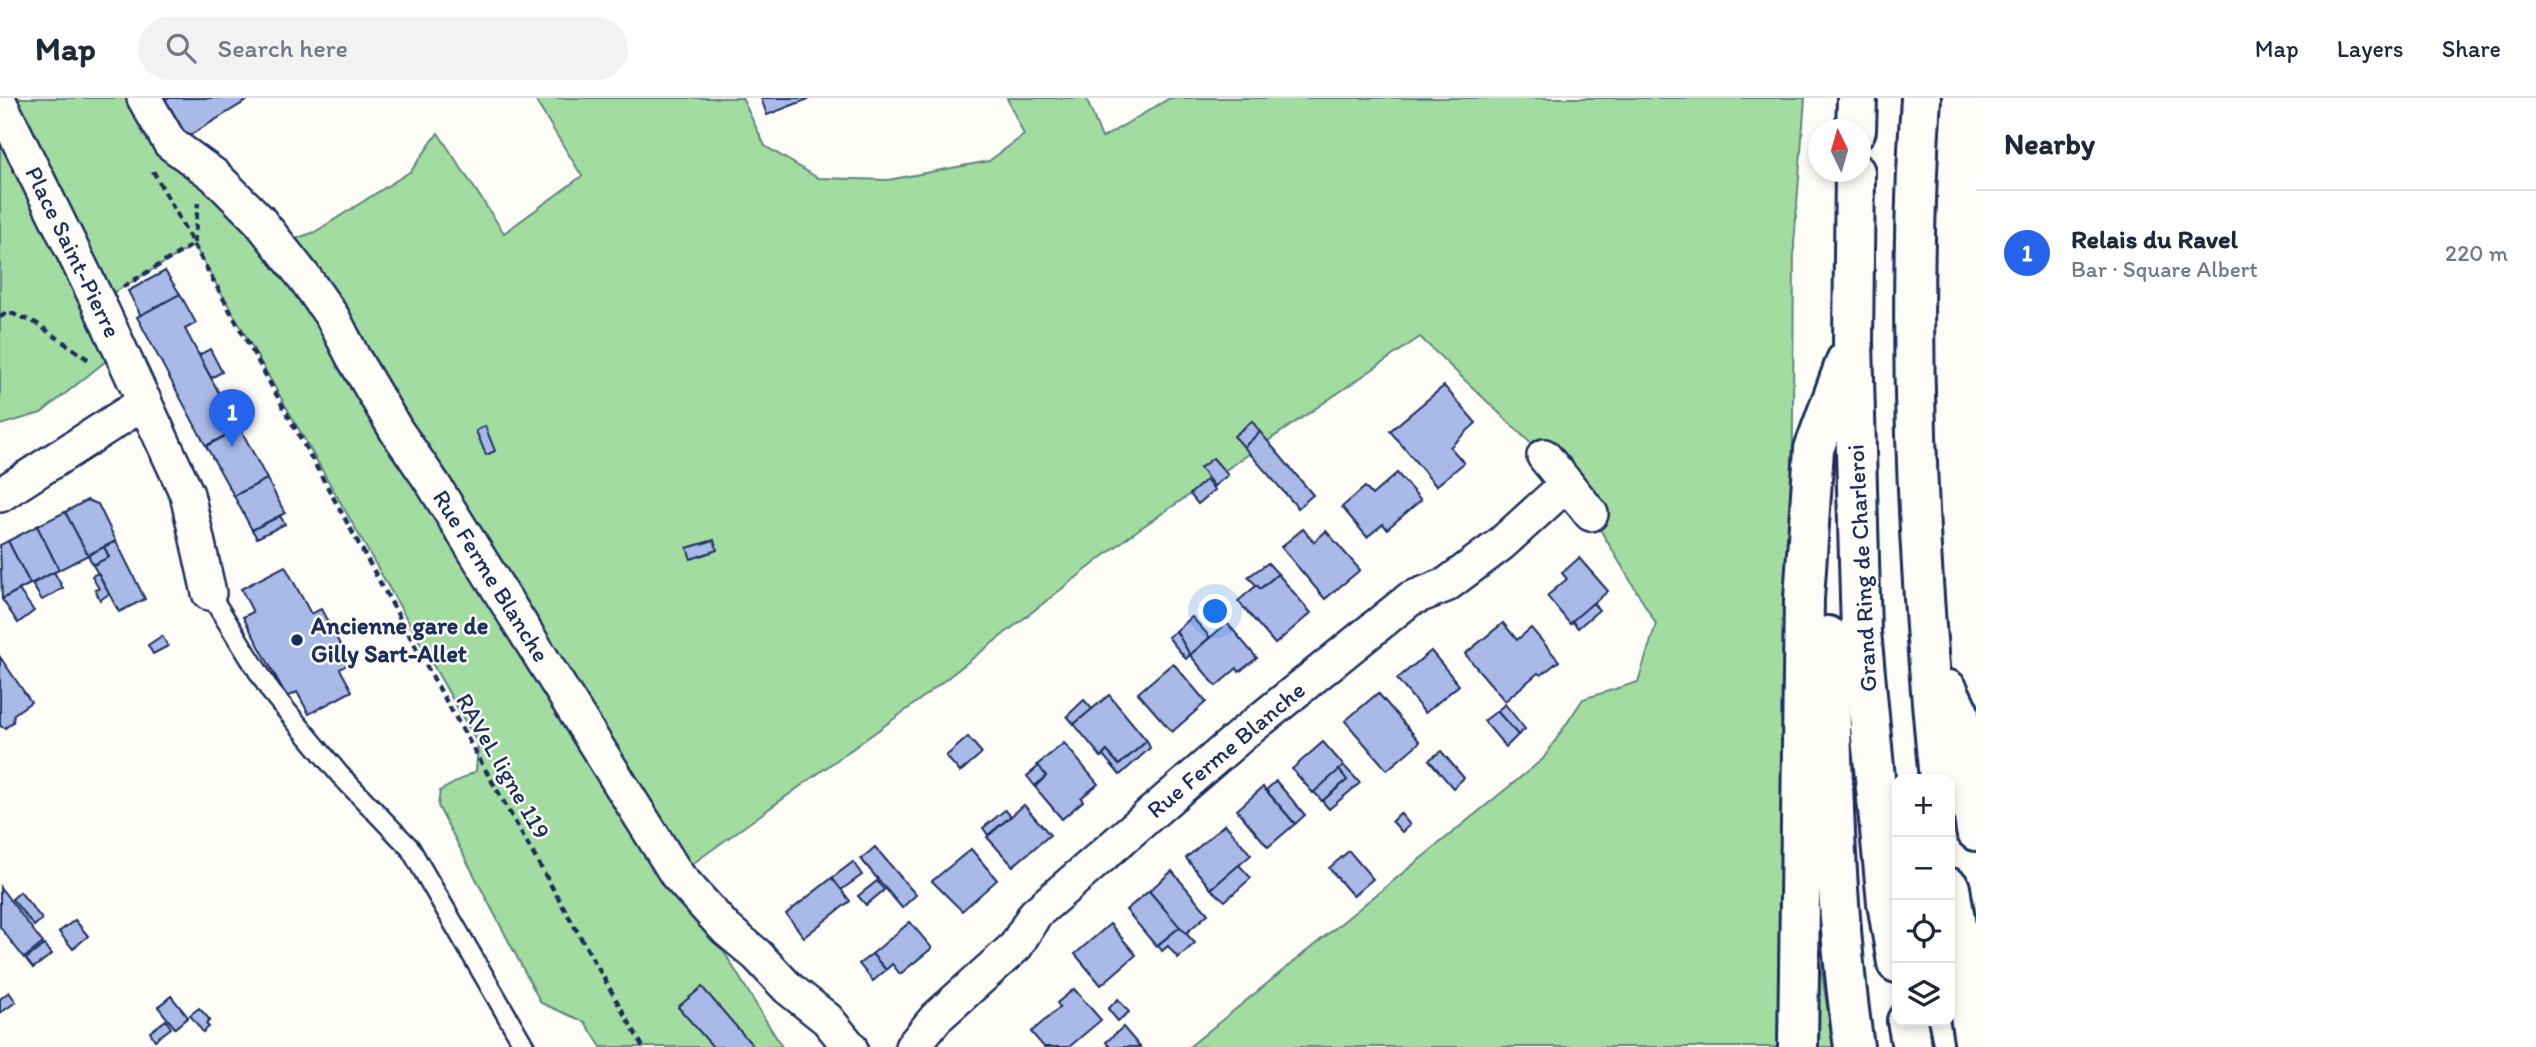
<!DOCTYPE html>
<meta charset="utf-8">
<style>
body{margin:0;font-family:Itim,sans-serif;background:#f2f2f3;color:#1f2937}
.controls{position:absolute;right:21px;bottom:21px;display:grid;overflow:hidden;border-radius:14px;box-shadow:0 4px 10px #0003}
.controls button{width:63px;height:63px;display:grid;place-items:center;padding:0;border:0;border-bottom:2px solid #e0e1e3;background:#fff;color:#1f2937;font:35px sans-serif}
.compass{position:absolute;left:1808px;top:21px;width:63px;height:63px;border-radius:50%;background:#fff;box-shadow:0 4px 10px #0003;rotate:355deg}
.you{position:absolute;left:1216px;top:514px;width:24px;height:24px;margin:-18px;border:5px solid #fff;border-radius:50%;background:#1a73e8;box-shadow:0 0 0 10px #1a73e833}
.badge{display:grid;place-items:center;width:46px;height:46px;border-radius:50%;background:#2563eb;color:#fff;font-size:23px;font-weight:700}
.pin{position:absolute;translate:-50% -58px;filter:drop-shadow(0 2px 4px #0008)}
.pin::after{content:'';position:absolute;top:37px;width:24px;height:21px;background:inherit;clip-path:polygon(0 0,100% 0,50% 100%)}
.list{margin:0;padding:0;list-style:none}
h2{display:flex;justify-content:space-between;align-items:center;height:91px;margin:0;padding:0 28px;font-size:30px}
h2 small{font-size:23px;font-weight:400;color:#747a83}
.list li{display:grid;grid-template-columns:46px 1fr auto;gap:21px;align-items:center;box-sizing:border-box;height:126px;padding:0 28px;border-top:2px solid #e0e1e3}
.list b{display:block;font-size:26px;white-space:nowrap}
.list p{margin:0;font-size:23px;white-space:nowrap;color:#747a83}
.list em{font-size:23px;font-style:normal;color:#747a83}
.icon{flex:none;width:38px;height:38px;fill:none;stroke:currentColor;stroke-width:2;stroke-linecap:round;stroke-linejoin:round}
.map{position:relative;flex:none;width:1976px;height:949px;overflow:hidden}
header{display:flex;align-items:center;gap:42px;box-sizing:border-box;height:98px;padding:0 35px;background:#fff;border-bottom:2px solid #e0e1e3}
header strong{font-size:33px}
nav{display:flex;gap:38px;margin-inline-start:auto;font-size:24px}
.search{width:490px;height:63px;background:#f2f2f3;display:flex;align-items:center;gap:18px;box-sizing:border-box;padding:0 24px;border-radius:38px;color:#747a83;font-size:26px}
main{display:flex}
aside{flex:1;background:#fff}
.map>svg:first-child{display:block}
.green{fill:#a3dca0;stroke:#5f867f;stroke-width:2}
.building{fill:#a9b9e8;stroke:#1b2f5e;stroke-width:2}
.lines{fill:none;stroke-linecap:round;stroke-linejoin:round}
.lane-casing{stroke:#1b2f5e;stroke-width:23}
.street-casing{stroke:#1b2f5e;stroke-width:38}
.highway-casing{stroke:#1b2f5e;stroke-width:44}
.path{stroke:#1b2f5e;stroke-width:4.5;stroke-dasharray:7 5;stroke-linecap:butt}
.lane{stroke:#fdfcf7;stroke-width:18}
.street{stroke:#fdfcf7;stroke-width:33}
.highway{stroke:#fdfcf7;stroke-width:38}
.poi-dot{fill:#1b2f5e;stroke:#fdfcf7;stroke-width:2.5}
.labels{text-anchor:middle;stroke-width:5;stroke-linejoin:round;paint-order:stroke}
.street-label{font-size:24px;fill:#1b2f5e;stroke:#fdfcf7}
.poi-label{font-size:24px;font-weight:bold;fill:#1b2f5e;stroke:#fdfcf7;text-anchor:start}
</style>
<header>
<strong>Map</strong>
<div class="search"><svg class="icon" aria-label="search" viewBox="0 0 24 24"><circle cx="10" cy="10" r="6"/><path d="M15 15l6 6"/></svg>Search here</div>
<nav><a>Map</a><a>Layers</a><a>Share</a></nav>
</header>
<main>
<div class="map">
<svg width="1976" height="949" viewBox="0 0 1976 949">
<rect width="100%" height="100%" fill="#fdfcf7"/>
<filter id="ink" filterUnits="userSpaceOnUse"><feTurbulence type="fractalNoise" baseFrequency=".0143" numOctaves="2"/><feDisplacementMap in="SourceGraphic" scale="14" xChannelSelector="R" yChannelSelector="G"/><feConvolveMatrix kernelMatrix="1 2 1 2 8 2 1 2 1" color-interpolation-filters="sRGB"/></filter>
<g filter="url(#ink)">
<g class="green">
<polygon points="0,0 136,0 286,144 315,134 411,73 438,35 504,135 582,78 534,0 742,0 765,48 818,80 888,82 989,63 1024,37 1007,0 1086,0 1102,40 1170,0 1805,0 1794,146 1791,649 1785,949 1189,949 1543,661 1583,601 1638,584 1656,526 1591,416 1544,358 1420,239 1132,436 909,610 677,777 782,949 601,949 585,924 541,905 438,708 440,693 476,673 478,646 194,147 98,204 116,255 41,315 0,327"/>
<polygon points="1819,856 1833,949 1814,949"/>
</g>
<g class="building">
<polygon points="164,0 251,0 187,39"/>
<polygon points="761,0 811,0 767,17"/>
<polygon points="165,173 180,196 141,218 128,193"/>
<polygon points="180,196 196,225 185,231 238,331 206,348 137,219"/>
<polygon points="210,251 222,274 211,280 199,257"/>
<polygon points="1444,288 1476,325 1450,349 1464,365 1436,388 1390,333"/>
<polygon points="234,297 244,316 233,322 223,303"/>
<polygon points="1252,323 1260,334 1244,349 1234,338"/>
<polygon points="485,328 495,353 486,357 476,333"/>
<polygon points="240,330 267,381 234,398 206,348"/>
<polygon points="1260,334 1313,397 1298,410 1244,349"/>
<polygon points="1213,360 1228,377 1214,388 1200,370"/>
<polygon points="1397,375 1421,402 1387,431 1383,426 1367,439 1342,409 1365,389 1372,397"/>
<polygon points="267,381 285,415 252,432 234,398"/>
<polygon points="1206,382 1215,392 1198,406 1190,396"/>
<polygon points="87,402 98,406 116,443 88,457 65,414"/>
<polygon points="65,414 88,457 59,472 37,428"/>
<polygon points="280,418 285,426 257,440 252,432"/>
<polygon points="37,428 59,472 30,486 8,443"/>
<polygon points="1303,431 1314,444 1326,433 1360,472 1325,501 1281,449"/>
<polygon points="714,442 717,452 691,461 687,450"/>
<polygon points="8,443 30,486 2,501 0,447"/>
<polygon points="116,443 145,501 119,514 93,467 109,459 104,449"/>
<polygon points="104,449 109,459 93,467 88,457"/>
<polygon points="1579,460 1608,493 1570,526 1547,498 1567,481 1562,475"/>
<polygon points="1268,465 1278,476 1260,491 1248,479"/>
<polygon points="285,468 311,516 321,511 350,565 340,571 352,593 309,616 297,594 287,599 243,519 253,514 241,491"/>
<polygon points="54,474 63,490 42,502 32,486"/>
<polygon points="98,475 109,496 100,502 95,492 99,491 92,478"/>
<polygon points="1278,476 1311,515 1275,546 1238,503 1257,487 1260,491"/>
<polygon points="19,492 34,513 18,525 2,501"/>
<polygon points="1593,505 1599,512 1578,530 1572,523"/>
<polygon points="1192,519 1210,539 1190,557 1176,533"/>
<polygon points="1227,525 1257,560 1239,574 1237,570 1216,588 1190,557"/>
<polygon points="1503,525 1517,542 1531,530 1559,563 1541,577 1538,575 1505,603 1465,556"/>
<polygon points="1176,533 1190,557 1186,561 1168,539"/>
<polygon points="162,538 168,548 153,556 148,547"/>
<polygon points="1431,553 1459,587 1425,615 1397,581"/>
<polygon points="0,559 31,604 14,616 13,624 5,630 0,628"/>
<polygon points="1173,565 1206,604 1172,634 1138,595"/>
<polygon points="1378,595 1420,644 1387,672 1345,623"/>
<polygon points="1109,597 1147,643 1119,667 1107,653 1101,659 1074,626"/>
<polygon points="1084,602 1092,611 1074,626 1067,618"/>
<polygon points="1505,606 1525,631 1518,637 1497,613"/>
<polygon points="1497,613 1518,637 1506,649 1484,623"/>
<polygon points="968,639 982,655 960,674 946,658"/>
<polygon points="1147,643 1150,650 1120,677 1103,657 1107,653 1119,667"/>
<polygon points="1323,644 1344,668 1313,695 1292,671"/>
<polygon points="1064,645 1098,686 1081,700 1083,703 1062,721 1035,689 1046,678 1037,667"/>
<polygon points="1441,653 1464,680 1453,690 1429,662"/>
<polygon points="1039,668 1046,678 1035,688 1027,678"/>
<polygon points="1344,668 1360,685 1329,711 1322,703 1347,682 1339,672"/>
<polygon points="1339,672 1347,682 1322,703 1314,694"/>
<polygon points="1276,683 1305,717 1295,726 1266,692"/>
<polygon points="1263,689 1295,726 1268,749 1237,712"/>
<polygon points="1024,707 1050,737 1013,768 987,739"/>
<polygon points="1005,712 1011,718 988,737 983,730"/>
<polygon points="1400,715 1410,727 1402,734 1392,723"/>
<polygon points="1225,726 1251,757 1211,791 1186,760"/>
<polygon points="875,749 916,797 902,810 861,761"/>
<polygon points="971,751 997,782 962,813 932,783"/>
<polygon points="1349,753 1373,781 1353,798 1329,770"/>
<polygon points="853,764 862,777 841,792 832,780"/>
<polygon points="1239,767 1251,780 1225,803 1211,791"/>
<polygon points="1172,773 1208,816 1185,836 1149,793"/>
<polygon points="832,780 850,803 804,839 786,816"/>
<polygon points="877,783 884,792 866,807 858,798"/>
<polygon points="0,789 43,845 24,860 0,829"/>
<polygon points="1149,793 1180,829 1156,848 1126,812"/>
<polygon points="20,794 42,821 34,828 12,801"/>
<polygon points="75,822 88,838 73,851 59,834"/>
<polygon points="910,824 932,850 900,876 892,866 886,872 872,856"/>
<polygon points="1110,826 1136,857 1101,887 1075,856"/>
<polygon points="1180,829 1195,845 1178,860 1168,848 1162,853 1158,847"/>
<polygon points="44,847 52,856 33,870 26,861"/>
<polygon points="872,856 886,872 873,883 859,866"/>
<polygon points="702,889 754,949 713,949 678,909"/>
<polygon points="1074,891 1101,922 1069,949 1044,949 1031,934 1060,909 1057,905"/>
<polygon points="9,894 16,904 0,915 0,901"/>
<polygon points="171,898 188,919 175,930 158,909"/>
<polygon points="1118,901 1129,914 1118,923 1108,911"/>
<polygon points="199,910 210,922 206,926 209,929 203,934 190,917"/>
<polygon points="166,922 171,930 155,942 150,934"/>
<polygon points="1123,929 1140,949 1110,949 1106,944"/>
</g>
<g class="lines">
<defs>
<polyline id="lane" points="209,495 271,594 340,677 410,750 525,949"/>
<g id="street">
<polyline points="144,0 170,45 214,77 259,122 307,183 333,220 353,259 396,332 433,386 677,777 726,831 757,857 788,890 827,921 850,949"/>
<polyline points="0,5 98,204 187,396 209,495"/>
<polyline points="1544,358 1591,416"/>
<polyline points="0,397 145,304"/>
<polyline points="912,949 936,920 1016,848 1035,816 1244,635 1410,501 1446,487 1501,446 1567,386"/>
</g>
<g id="highway">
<path d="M1921,0C1906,227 1917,456 1939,681"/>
<polyline points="1856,32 1857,0"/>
<polyline points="1855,74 1853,244 1861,534 1887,805 1897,865"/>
<path d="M1828,538C1833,675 1834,813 1854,949"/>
<polyline points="1948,592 1959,615 1976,733"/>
<polyline points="1950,790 1975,949"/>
<polyline points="1907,923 1912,949"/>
<polyline points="1798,949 1804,501 1814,351 1846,263"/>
</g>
</defs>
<use href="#lane" class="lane-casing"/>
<use href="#street" class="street-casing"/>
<use href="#highway" class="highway-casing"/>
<g class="path">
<polyline points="153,73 423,562 643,949"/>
<polyline points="194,145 198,105"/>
<polyline points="123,189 194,146"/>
<polyline points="0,219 8,214 36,225 89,262"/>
</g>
<use href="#lane" class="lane"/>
<use href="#street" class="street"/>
<use href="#highway" class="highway"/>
</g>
</g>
<circle class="poi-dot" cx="297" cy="542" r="7"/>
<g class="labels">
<g class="street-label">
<text transform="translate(73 154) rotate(64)" y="8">Place Saint-Pierre</text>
<text transform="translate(1862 470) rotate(-93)" y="8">Grand Ring de Charleroi</text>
<text transform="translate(491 478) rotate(58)" y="8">Rue Ferme Blanche</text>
<text transform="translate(1226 652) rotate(-40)" y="8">Rue Ferme Blanche</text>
<text transform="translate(503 668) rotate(60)" y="8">RAVeL ligne 119</text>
</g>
<g class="poi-label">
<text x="311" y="536">Ancienne gare de<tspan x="311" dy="28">Gilly Sart-Allet</tspan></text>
</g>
</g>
</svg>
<div class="controls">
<button>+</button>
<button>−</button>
<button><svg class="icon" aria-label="locate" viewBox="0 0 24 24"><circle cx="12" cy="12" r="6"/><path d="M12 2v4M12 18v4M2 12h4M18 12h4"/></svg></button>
<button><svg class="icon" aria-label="layers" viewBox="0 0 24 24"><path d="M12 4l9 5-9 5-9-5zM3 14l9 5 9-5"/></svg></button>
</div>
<svg class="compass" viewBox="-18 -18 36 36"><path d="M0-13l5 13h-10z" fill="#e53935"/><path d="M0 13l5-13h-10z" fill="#747a83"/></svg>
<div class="you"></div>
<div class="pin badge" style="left:232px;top:349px">1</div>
</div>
<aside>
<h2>Nearby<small></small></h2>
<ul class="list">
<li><span class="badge">1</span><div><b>Relais du Ravel</b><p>Bar · Square Albert</p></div><em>220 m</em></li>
</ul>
</aside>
</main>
